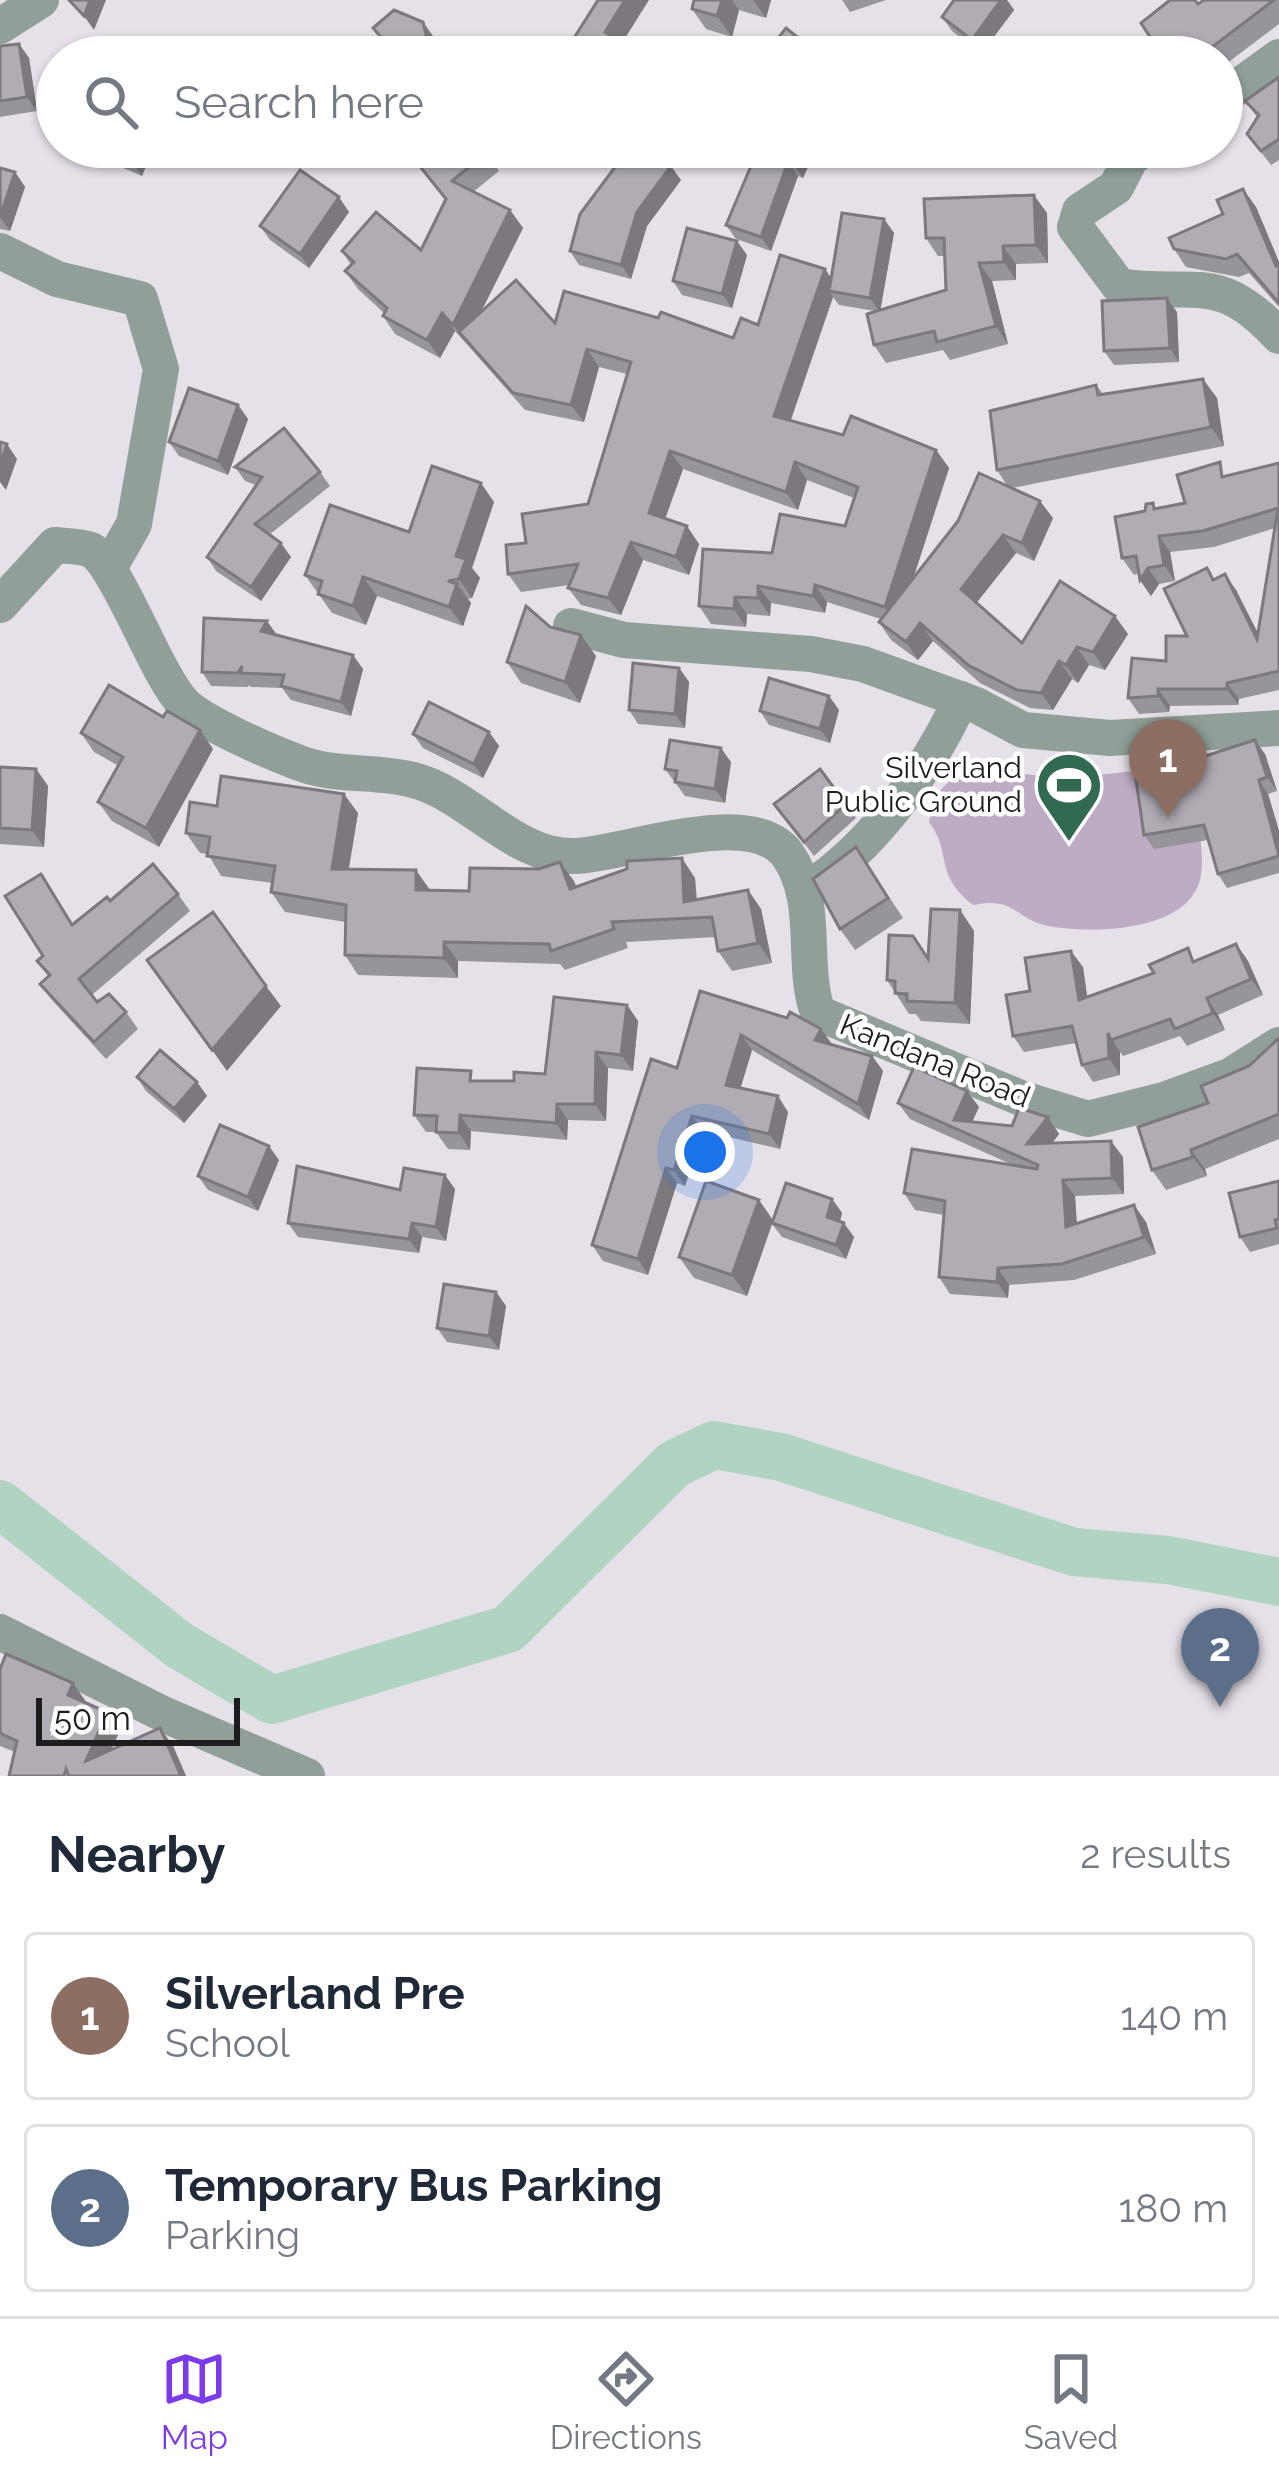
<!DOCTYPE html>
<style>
body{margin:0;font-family:Raleway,sans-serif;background:#f2f2f3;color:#1f2937}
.scale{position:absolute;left:36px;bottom:30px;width:204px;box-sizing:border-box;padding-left:12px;border:6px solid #1e1c1f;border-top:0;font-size:33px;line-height:42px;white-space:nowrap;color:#1e1c1f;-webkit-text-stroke:9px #fff;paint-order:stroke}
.you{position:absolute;left:705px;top:1152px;width:42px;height:42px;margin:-30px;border:9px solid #fff;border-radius:50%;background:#1a73e8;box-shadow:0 0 0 18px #1a73e833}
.badge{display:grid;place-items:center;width:78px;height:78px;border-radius:50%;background:#7c3aed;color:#fff;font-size:39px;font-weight:700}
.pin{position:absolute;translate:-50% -99px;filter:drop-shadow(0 3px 6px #0008)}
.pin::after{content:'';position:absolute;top:63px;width:42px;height:36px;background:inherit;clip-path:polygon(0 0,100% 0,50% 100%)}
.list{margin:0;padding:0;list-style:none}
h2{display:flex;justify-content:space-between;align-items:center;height:156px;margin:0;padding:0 48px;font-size:51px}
h2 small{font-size:39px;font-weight:400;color:#747a83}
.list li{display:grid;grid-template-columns:78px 1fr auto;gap:36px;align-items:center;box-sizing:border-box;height:168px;margin:0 24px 24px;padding:0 24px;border:3px solid #e0e1e3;border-radius:12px}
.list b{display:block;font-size:45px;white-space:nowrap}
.list p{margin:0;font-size:39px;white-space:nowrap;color:#747a83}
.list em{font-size:39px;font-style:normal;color:#747a83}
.icon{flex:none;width:66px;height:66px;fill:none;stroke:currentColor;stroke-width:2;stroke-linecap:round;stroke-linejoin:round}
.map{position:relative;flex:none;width:1279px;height:1776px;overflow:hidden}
.search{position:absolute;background:#fff;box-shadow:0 3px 9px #0004;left:36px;right:36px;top:36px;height:132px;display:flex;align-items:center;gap:30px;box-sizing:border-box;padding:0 42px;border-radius:66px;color:#747a83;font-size:45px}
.sheet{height:540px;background:#fff}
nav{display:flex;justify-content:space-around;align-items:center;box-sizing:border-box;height:168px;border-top:3px solid #e0e1e3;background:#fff;font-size:33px;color:#747a83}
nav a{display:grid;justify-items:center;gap:6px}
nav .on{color:#7c3aed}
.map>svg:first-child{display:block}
.green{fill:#beacc5}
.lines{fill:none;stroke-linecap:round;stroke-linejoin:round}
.river{stroke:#b1d4c2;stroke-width:48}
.minor{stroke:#909f97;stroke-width:36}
.wall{fill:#98949b}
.shaded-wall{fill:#7c787e}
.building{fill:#b1acb4;stroke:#7c787e;stroke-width:3}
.labels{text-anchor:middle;stroke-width:9;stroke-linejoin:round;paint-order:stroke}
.poi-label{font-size:30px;fill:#1e1c1f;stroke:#fff;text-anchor:end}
.street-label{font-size:30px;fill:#1e1c1f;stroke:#fff}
</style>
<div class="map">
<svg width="1279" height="1776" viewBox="0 0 1279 1776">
<rect width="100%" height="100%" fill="#e6e0e8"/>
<path class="green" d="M1187,764C1191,797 1206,842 1201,875C1192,933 1091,934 1048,926C1014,919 1016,896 973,905C933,873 953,854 929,822C940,746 1012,778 1063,777C1104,776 1146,769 1187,764Z"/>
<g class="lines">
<polyline class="river" points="0,1504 179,1645 272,1700 508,1629 674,1464 714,1445 781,1457 1074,1552 1168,1560 1279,1582"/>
<g class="minor">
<polyline points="0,26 41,0"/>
<polyline points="1222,98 1279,57"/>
<path d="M1148,147L1131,158L1116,187L1080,211L1075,227L1119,286C1194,298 1217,269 1279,336"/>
<polyline points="0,251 57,279 140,299 161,369 134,524 109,568"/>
<path d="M0,605L55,545C65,546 82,546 91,550C118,564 154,672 184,704C203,723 270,752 297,762C332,777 376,770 413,780C470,794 514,859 576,856C626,854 750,805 787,854C821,901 800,963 818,1013L1023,1099L1088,1119L1164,1100L1230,1076L1279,1045"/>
<polyline points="571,626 624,640 811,654 863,664 976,705 1023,730 1110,738 1279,728"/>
<path d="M821,880C880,836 930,766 961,699"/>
<polyline points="0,1632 163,1714 307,1776"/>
</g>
</g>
<g class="wall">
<polygon points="694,0 771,0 766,18 739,10 732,37 706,29 692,9"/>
<polygon points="842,0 886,0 850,12"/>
<polygon points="954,0 1007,0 1014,10 981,54 952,31 942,17"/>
<polygon points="1204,0 1279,0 1279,24 1222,67 1222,57 1163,57 1198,4"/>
<polygon points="19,44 29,58 37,111 0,117 0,46"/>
<polygon points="1279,77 1279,160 1271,165 1247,134 1257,117 1245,101"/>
<polygon points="108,147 154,147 142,176 116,165 107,151"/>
<polygon points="287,147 351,147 349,160 290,151"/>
<polygon points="481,147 499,171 473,192 510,210 523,228 480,313 555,323 733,338 758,325 825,269 831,278 884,219 894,233 880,310 946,290 945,256 938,256 926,238 1047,213 1048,263 1016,264 1016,280 992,281 1008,344 950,360 943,350 886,363 874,345 875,311 839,305 833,297 791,420 843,435 936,450 949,468 913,579 1008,487 997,470 1096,385 1103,394 1217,398 1224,446 1012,488 1053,518 1034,561 1016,553 977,602 1022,643 1128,634 1105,670 1089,665 1078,683 1072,679 1053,710 1030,708 980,683 933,641 918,660 891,640 879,622 881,619 827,602 825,613 771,603 770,616 747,614 746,627 711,624 699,606 772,553 845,526 854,498 807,480 798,510 683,469 665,519 699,544 689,575 643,560 621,615 581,605 568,588 569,585 521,592 508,574 526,543 588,504 627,374 599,367 584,422 525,410 455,331 440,358 395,334 383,316 384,313 358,289 345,271 351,265 342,251 421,250 446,200 407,150"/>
<polygon points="759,147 824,147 817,163 811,160 803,178 798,176 771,251 736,239 726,225"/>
<polygon points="0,168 15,172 25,187 10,231 0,229"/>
<polygon points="681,180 647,226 631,279 579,265 570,251"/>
<polygon points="1243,189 1256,207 1279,262 1279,307 1249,273 1239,277 1186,267 1174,249 1223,214"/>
<polygon points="349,212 309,268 270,240 260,226"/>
<polygon points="747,255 732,308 682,295 673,281"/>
<polygon points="1177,312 1179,362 1114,365 1104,351"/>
<polygon points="238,405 248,419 228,475 179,456 169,442"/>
<polygon points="1279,463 1279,690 1239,699 1238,705 1170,706 1169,712 1139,714 1128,698 1166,661 1187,636 1215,579 1236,590 1258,634 1275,528 1214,547 1170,552 1175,581 1159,584 1151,596 1140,580 1139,573 1134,575 1122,558 1157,509 1185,503 1229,475"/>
<polygon points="235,467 320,472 330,486 269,535 291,557 261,601 216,571 207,557 256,485 245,481"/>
<polygon points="494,502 472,568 480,578 472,598 468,599 471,603 463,626 377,596 366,625 332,613 305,575"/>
<polygon points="276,635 363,669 351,716 291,700 282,688 251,687 249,685 248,687 211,686 202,672"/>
<polygon points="596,656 580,703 521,683 507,662"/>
<polygon points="679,668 689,682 685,728 638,724 629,710"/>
<polygon points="829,696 839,710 830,743 769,725 760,711"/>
<polygon points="163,717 200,730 213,749 159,847 112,821 98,802 119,766 94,752 81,733"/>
<polygon points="489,732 499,746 483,778 423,748 413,734"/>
<polygon points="1265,754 1277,791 1268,794 1279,831 1279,873 1227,888 1218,874 1208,840 1154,849 1144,835 1202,768"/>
<polygon points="731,762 725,803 685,796 665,769"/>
<polygon points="0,767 36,769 48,786 44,847 0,844"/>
<polygon points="820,769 856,818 814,856 774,804"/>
<polygon points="217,806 358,813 349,869 430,890 469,891 574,881 576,887 695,878 697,899 748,890 761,909 772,963 732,971 718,951 716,937 626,942 628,948 565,970 560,964 458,961 458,978 358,975 345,955 345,922 285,912 271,892 273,883 221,876 208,854 200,853 186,833"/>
<polygon points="870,868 903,918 855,950 840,929"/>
<polygon points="52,891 73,924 110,901 178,894 190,911 92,995 97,1002 126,1012 138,1029 106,1059 52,1000 40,984 48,976 37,961 43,956"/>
<polygon points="960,910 974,931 970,1024 921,1021 916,1014 909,1014 887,980 928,958"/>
<polygon points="1236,944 1248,961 1263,995 1218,1015 1225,1030 1187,1046 1180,1036 1123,1056 1120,1052 1120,1075 1093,1082 1082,1065 1076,1043 1024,1052 1013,1036 1030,991 1083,967 1087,997 1196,961"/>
<polygon points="700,991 832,1045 872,1056 883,1071 869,1120 752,1050 740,1088 788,1112 780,1149 703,1131 685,1186 677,1183 648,1275 603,1261 592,1245 677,1068"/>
<polygon points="627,1005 638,1021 633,1071 608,1068 606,1121 568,1120 567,1140 471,1131 470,1150 448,1149 436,1132 426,1132 414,1115 478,1081 514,1081 545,1074"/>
<polygon points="1279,1038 1279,1139 1205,1169 1207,1176 1166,1190 1152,1170 1208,1103"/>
<polygon points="137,1077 197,1082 207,1096 184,1123 146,1091"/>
<polygon points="898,1103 979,1107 972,1122 1012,1126 1048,1117 1059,1134 1052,1143 1123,1157 1124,1194 1075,1196 1077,1224 1146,1222 1156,1254 1074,1280 1009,1285 1008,1298 950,1294 939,1277 944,1215 915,1210 904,1193 1015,1166 910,1119"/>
<polygon points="279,1160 258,1211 208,1190 198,1176"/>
<polygon points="1279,1181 1279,1244 1250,1252 1240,1237"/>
<polygon points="455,1189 446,1241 422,1237 419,1253 298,1237 288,1223 400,1190"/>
<polygon points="832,1199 842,1213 840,1222 854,1237 846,1259 782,1237 772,1224 747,1296 694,1278 679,1257 759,1200 773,1220"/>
<polygon points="496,1292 506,1306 499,1350 447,1342 437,1328"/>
<polygon points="6,1654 73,1683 86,1702 107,1712 120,1730 111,1750 160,1728 173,1746 186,1776 9,1776 15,1752 0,1746 0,1669"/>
</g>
<g class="shaded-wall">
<polygon points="90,0 106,0 94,30 84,16"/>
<polygon points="625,0 649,0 617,51 605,32"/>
<polygon points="722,0 732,0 739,10 732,37 717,16"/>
<polygon points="753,0 771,0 766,18"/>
<polygon points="1001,0 1007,0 1014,10 981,54 972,40"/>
<polygon points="423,22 433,36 437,57 433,57 430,53"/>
<polygon points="19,44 29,58 37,111 27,97"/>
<polygon points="138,147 154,147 142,176 132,162"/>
<polygon points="340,147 351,147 349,160"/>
<polygon points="801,147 811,160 803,178 793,164"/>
<polygon points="808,147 824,147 817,163 807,148"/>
<polygon points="788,162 798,176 771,251 761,237"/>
<polygon points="671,166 681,180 647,226 631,279 621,265 637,212"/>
<polygon points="15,172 25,187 10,231 0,217"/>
<polygon points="1243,189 1256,207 1279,262 1279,271"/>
<polygon points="1034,195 1047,213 1048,263 1036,245"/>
<polygon points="339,197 349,212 309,268 300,254"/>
<polygon points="510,210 523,228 467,340 459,332 466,343 453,325"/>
<polygon points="884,219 894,233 880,312 870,298"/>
<polygon points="737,241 747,255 732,308 722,294"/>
<polygon points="1003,246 1016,264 1016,280 1004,262"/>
<polygon points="979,263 992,281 1008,344 996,326"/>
<polygon points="825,269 837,287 829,291 833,297 786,433 774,416"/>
<polygon points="1167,298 1177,312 1179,362 1170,348"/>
<polygon points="442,313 455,331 440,358 427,340"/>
<polygon points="587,349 599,367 584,422 571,405"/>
<polygon points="1203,379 1217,398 1224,446 1211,427"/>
<polygon points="238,405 248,419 228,475 218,461"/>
<polygon points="7,444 17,459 6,490 0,482 0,465"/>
<polygon points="936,450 949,468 898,625 885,607"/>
<polygon points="670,451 683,469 661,530 649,513"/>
<polygon points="795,462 807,480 798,510 786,492"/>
<polygon points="481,483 494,502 472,568 480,578 472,598 459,579 456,556"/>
<polygon points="1040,501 1053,518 1034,561 1022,543"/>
<polygon points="687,526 699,544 689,575 676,557"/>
<polygon points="1003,535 1016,553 974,606 961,589"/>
<polygon points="1159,536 1170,552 1175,581 1164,565"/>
<polygon points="631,542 643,560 621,615 608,598"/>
<polygon points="281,543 291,557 261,601 251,587"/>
<polygon points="1148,568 1159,584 1151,596 1140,580"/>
<polygon points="1225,574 1236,590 1269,655 1257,639"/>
<polygon points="363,577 377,596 366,625 353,606"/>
<polygon points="457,584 471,603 463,626 449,607"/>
<polygon points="815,585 827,602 825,613 813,596"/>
<polygon points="758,586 771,603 770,616 758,598"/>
<polygon points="735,597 747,614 746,627 734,609"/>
<polygon points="1115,616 1128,634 1105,670 1093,652"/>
<polygon points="267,621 277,635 261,631"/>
<polygon points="920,623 933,641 918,660 906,642"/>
<polygon points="581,635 596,656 580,703 565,682"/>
<polygon points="1077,647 1089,665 1078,683 1066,665"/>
<polygon points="353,655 363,669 351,716 341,702"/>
<polygon points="1059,661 1072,679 1053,710 1041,693"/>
<polygon points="679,668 689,682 685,728 675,714"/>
<polygon points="1227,683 1239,699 1238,705 1227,689"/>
<polygon points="1158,689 1170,706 1169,712 1158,696"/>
<polygon points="829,696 839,710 830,743 820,729"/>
<polygon points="200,730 213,749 159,847 146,828"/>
<polygon points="489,732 499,746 483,778 474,764"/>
<polygon points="1255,740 1265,754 1277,791 1267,777"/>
<polygon points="721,748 731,762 725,803 715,789"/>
<polygon points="36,769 48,786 44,847 32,830"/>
<polygon points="1259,780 1268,794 1279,831 1279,852"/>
<polygon points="344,794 358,813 345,888 332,869"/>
<polygon points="682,858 695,878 697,918 684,902"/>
<polygon points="560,862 574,881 584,909 570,889"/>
<polygon points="416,870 430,890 416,890"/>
<polygon points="748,890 761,909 772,963 758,943"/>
<polygon points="960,910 974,931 970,1024 955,1003"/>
<polygon points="444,942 458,961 458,978 444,958"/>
<polygon points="1236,944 1248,961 1263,995 1251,979"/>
<polygon points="1071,951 1083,967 1090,1017 1079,1000"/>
<polygon points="266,986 281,1006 227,1071 212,1050"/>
<polygon points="1207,998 1218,1015 1225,1030 1213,1013"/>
<polygon points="627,1005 638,1021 633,1071 621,1055"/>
<polygon points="821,1029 832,1044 815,1040"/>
<polygon points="1108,1033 1120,1052 1120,1075 1109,1058"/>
<polygon points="741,1035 752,1050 737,1100 726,1085"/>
<polygon points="596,1052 608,1068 606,1121 595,1104"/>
<polygon points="872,1056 883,1071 869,1120 858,1104"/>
<polygon points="197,1082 207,1096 184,1123 174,1109"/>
<polygon points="967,1091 979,1107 967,1133 954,1120"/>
<polygon points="778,1096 788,1112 780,1149 769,1134"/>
<polygon points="557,1104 568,1120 567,1140 556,1123"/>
<polygon points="460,1115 471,1131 470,1150 459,1133"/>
<polygon points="692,1116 703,1131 685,1186 674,1170"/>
<polygon points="1048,1117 1059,1134 1039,1161 1027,1144"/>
<polygon points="1111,1141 1123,1157 1124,1194 1112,1178"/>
<polygon points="269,1146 279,1160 258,1211 248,1197"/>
<polygon points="1191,1150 1205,1169 1207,1176 1193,1157"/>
<polygon points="666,1168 677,1183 648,1275 638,1259"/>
<polygon points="445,1175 455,1189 446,1241 436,1227"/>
<polygon points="1063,1180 1075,1196 1078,1244 1066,1227"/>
<polygon points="832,1199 842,1213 837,1231 827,1217"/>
<polygon points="759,1200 773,1221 747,1296 732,1275"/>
<polygon points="1134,1205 1146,1222 1156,1254 1144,1237"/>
<polygon points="412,1223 422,1237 419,1253 409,1239"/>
<polygon points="844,1223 854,1237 846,1259 836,1245"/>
<polygon points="998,1268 1009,1285 1008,1298 997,1282"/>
<polygon points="496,1292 506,1306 499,1350 489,1336"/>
<polygon points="73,1683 86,1702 81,1713 68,1695"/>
<polygon points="107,1712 120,1730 100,1776 86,1761"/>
<polygon points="160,1728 173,1746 186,1776 181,1776"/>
</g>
<g class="building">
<polygon points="69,0 90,0 84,16"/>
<polygon points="598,0 625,0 605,32 630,49 625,57 562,57"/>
<polygon points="694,0 722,0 717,16 692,9"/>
<polygon points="954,0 1001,0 972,40 942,17"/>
<polygon points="1170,0 1195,0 1198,4 1204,0 1274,0 1199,57 1163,57 1141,23"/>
<polygon points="394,10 423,22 430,53 424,57 398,57 373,28"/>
<polygon points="786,28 822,57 763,57"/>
<polygon points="240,39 249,57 206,57"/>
<polygon points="19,44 27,97 0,101 0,46"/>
<polygon points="1279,77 1279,139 1261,151 1247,134 1259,115 1245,101"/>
<polygon points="57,86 57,106 48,93"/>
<polygon points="108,147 138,147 132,162 107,151"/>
<polygon points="411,147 481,147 486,153 452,181 510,210 453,325 442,313 427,340 383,316 387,308 345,271 354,262 342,251 376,212 421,250 446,199 407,150"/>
<polygon points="630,147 646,147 671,166 637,212 621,265 570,251 580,214"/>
<polygon points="759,147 801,147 793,164 788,162 761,237 726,225"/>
<polygon points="0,168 15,172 0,217"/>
<polygon points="300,170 339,197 300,254 260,226"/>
<polygon points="1243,189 1276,266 1279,264 1279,303 1237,254 1226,259 1174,249 1169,238 1223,214 1217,200"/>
<polygon points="1034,195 1036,245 1003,246 1004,262 979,263 996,326 937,342 934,331 874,345 867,314 946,290 944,238 926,238 924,199"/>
<polygon points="842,213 884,219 870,298 829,291"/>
<polygon points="687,228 737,241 722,294 673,281"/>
<polygon points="780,255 825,269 774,416 843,435 851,416 936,450 885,607 815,585 813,596 758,586 758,598 735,597 734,609 699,606 703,549 772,553 780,514 845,526 858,487 795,462 786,492 670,451 649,513 687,526 676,557 631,542 608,598 568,588 578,564 508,574 506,545 526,543 522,514 588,504 631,362 587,349 571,405 513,393 459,332 516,280 555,323 564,291 658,318 661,312 733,338 741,318 758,325"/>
<polygon points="1167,298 1170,348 1104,351 1102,301"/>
<polygon points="1203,379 1211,427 997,470 990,411 1096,385 1098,395"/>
<polygon points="189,388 238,405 218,461 169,442"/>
<polygon points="284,428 320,472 255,524 281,543 251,587 207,557 262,477 235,467"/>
<polygon points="0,442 7,444 0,465"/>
<polygon points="1220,462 1222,477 1279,463 1279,671 1227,683 1227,689 1158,689 1158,696 1128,698 1132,658 1166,661 1166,636 1187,636 1164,589 1207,568 1213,580 1225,574 1257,639 1278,508 1203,531 1159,536 1164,565 1148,568 1140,580 1136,556 1122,558 1115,517 1145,511 1146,504 1153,503 1154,509 1185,503 1177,475"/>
<polygon points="432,466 481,483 456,556 466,559 459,579 448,581 457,584 449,607 363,577 353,606 318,594 322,581 305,575 330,505 409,532"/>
<polygon points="979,473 1040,501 1022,543 1003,535 961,589 1022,643 1060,581 1115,616 1093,652 1077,647 1066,665 1059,661 1041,693 1017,690 968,665 920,623 906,642 879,622 958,521"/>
<polygon points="526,606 550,627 581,635 565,682 507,662"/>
<polygon points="204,618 267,621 261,631 353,655 341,702 281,686 284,675 241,673 242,666 238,673 202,672"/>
<polygon points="633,663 679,668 675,714 629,710"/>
<polygon points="769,678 829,696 820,729 760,711"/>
<polygon points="109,685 163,717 167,711 200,730 146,828 98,802 123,757 81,733"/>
<polygon points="429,702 489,732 474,764 413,734"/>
<polygon points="670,740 721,748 715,789 675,782 677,771 665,769"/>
<polygon points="1255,740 1267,777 1259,780 1279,856 1218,874 1204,825 1144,835 1136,780 1202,768 1199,758"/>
<polygon points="0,767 36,769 32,830 0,828"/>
<polygon points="820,769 846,804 804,842 774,804"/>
<polygon points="221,776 344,794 332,869 416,870 416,890 469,891 470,868 539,869 560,862 570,889 627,869 627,861 682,858 684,902 748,890 758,943 718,951 712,917 612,922 614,929 551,951 549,944 444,942 444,958 345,955 346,905 271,892 275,866 207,856 210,837 186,833 190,802 217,806"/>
<polygon points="856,847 888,898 840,929 813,879"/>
<polygon points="153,864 178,894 79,979 97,1002 109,994 126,1012 94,1042 40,984 50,975 37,961 43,956 5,896 41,874 72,925 107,897 110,901"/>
<polygon points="931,909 960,910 955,1003 907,1001 907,994 895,993 895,981 887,980 889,935 913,936 928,959"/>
<polygon points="213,912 266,986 212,1050 147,960"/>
<polygon points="1236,944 1251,979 1207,998 1213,1013 1175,1029 1170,1019 1111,1040 1108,1033 1109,1058 1082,1065 1072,1026 1013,1036 1006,995 1030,991 1025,958 1071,951 1079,1000 1154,973 1149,965 1188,948 1193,962"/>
<polygon points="700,991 787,1018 790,1012 821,1029 815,1040 872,1056 858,1104 741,1035 726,1085 778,1096 769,1134 692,1116 674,1170 666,1168 638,1259 592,1245 651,1059 677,1068"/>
<polygon points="554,997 627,1005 621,1055 596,1052 595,1104 557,1104 556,1123 460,1115 459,1133 436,1132 437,1116 414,1115 417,1068 471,1071 470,1081 514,1081 514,1072 545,1074"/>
<polygon points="1279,1038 1279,1114 1191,1150 1193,1157 1152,1170 1138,1127 1208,1103 1201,1086 1249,1066"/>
<polygon points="160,1050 197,1082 174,1109 137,1077"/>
<polygon points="914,1067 967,1091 954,1120 1012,1126 1019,1108 1048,1117 1027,1144 1111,1141 1112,1178 1063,1180 1066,1227 1134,1205 1144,1237 1062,1264 998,1268 997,1282 939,1277 945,1201 904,1193 912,1149 1037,1169 1038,1165 898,1103"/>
<polygon points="220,1125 269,1146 248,1197 198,1176"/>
<polygon points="297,1166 400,1190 404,1168 445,1175 436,1227 412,1223 409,1239 288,1223"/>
<polygon points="706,1181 759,1200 732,1275 679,1257"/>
<polygon points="1279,1181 1279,1219 1275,1220 1277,1228 1240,1237 1229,1193"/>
<polygon points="786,1183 832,1199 827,1217 844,1223 836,1245 772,1223"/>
<polygon points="444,1284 496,1292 489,1336 437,1328"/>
<polygon points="6,1654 73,1683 68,1695 107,1712 86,1761 160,1728 181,1776 69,1776 66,1769 64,1776 9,1776 17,1741 0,1733 0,1669"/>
</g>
<defs>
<symbol id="stadium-pin" viewBox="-11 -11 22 30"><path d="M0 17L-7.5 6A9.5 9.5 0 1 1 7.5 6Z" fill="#326951" stroke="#fff"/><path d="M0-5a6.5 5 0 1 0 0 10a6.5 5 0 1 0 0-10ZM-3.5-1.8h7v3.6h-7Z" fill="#fff"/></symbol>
</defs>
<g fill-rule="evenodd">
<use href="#stadium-pin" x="1031" y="747" width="76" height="104"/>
</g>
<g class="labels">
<g class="poi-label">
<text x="1022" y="778">Silverland<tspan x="1022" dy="34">Public Ground</tspan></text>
</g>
<g class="street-label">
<text transform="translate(935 1061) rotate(22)" y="10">Kandana Road</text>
</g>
</g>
</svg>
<div class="scale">50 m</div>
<div class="you"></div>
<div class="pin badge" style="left:1168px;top:818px;background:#8d6e63">1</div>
<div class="pin badge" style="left:1220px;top:1707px;background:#5c6f8a">2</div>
<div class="search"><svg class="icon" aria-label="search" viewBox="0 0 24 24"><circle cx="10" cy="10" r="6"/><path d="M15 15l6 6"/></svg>Search here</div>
</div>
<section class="sheet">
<h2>Nearby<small>2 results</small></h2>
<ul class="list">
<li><span class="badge" style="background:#8d6e63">1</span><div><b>Silverland Pre</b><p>School</p></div><em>140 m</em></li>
<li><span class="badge" style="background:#5c6f8a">2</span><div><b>Temporary Bus Parking</b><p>Parking</p></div><em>180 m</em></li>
</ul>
</section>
<nav>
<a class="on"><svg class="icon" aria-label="map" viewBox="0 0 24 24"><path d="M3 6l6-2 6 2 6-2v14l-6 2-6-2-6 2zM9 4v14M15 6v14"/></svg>Map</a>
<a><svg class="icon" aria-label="directions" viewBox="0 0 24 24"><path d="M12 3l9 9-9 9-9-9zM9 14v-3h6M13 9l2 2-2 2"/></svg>Directions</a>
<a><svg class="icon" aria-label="saved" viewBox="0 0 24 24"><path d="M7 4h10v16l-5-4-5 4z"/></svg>Saved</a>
</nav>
